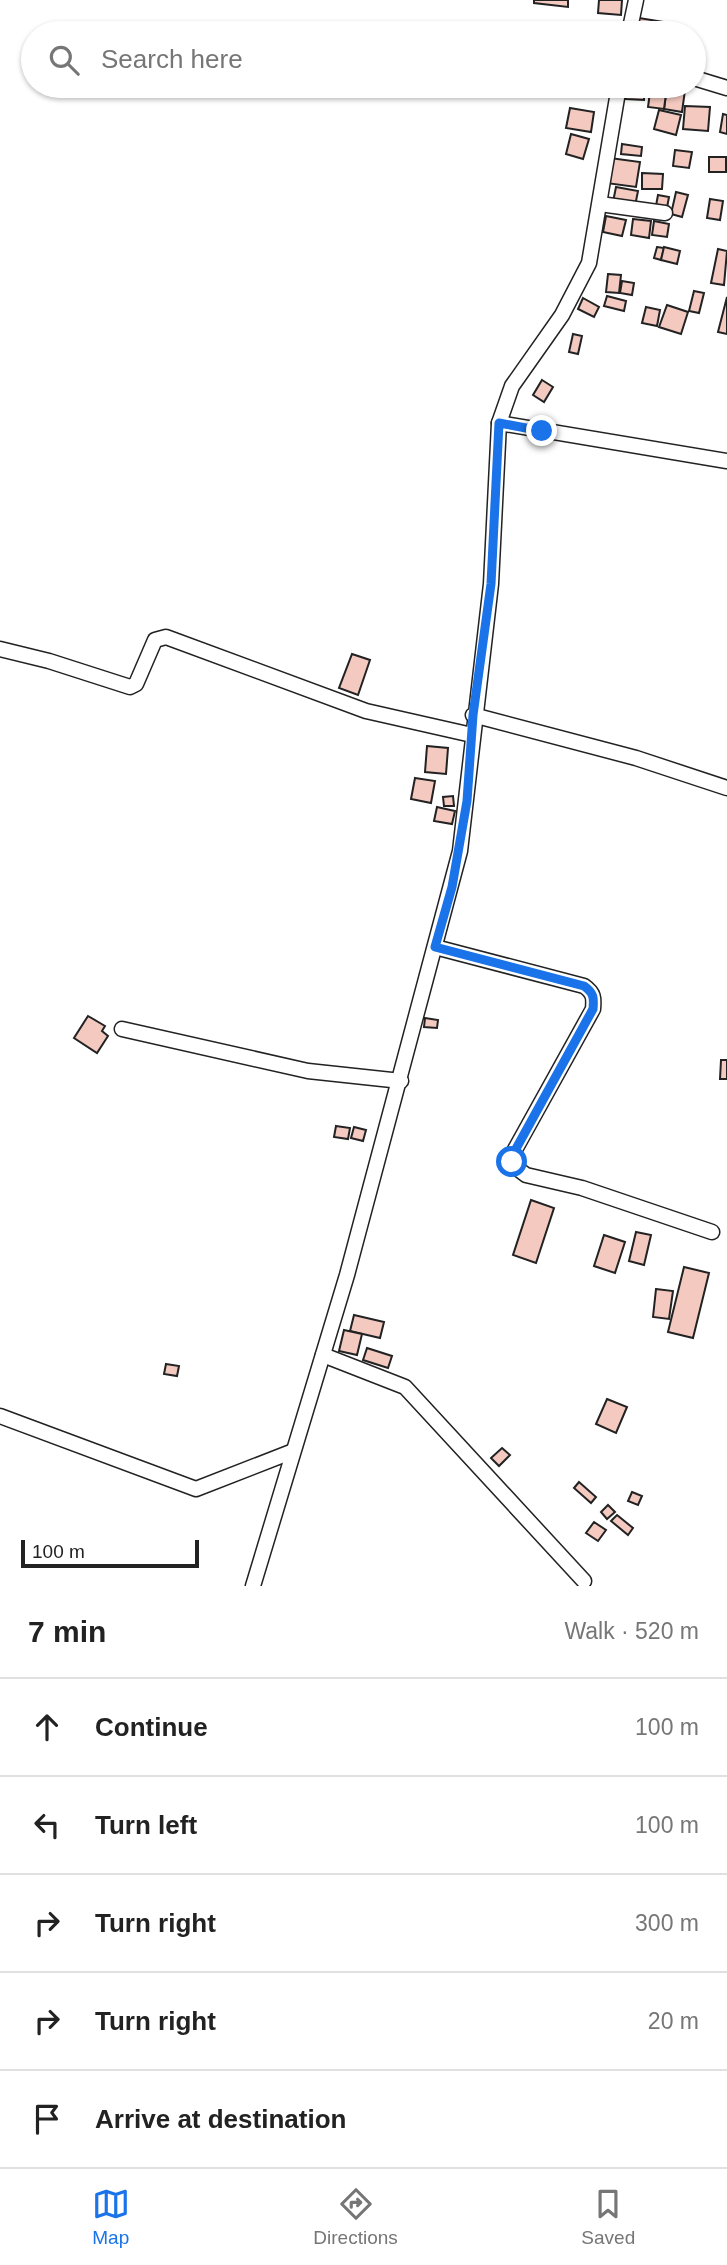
<!DOCTYPE html>
<meta charset="utf-8">
<style>
body{margin:0;font-family:Helvetica,sans-serif;background:#f2f2f2;color:#222}
.scale{position:absolute;left:21px;bottom:18px;width:178px;box-sizing:border-box;padding-left:7px;border:4px solid #222;border-top:0;font-size:19px;line-height:24px;white-space:nowrap;color:#222;-webkit-text-stroke:5px #fff;paint-order:stroke}
.stop{position:absolute;width:21px;height:21px;margin:-16px;border:5px solid #1a73e8;border-radius:50%;background:#fff}
.stop.end{background:#1a73e8;border-color:#fff;box-shadow:0 2px 7px #0008}
.list{margin:0;padding:0;list-style:none}
h2{display:flex;justify-content:space-between;align-items:center;height:91px;margin:0;padding:0 28px;font-size:30px}
h2 small{font-size:23px;font-weight:400;color:#767676}
.list li{display:grid;grid-template-columns:46px 1fr auto;gap:21px;align-items:center;box-sizing:border-box;height:98px;padding:0 28px;border-top:2px solid #e0e0e0}
.list b{display:block;font-size:26px;white-space:nowrap}
.list em{font-size:23px;font-style:normal;color:#767676}
.icon{flex:none;width:38px;height:38px;fill:none;stroke:currentColor;stroke-width:2;stroke-linecap:round;stroke-linejoin:round}
.map{position:relative;flex:none;width:727px;height:1586px;overflow:hidden}
.search{position:absolute;background:#fff;box-shadow:0 2px 5px #0004;left:21px;right:21px;top:21px;height:77px;display:flex;align-items:center;gap:18px;box-sizing:border-box;padding:0 24px;border-radius:38px;color:#767676;font-size:26px}
.sheet{height:581px;background:#fff}
nav{display:flex;justify-content:space-around;align-items:center;box-sizing:border-box;height:98px;border-top:2px solid #e0e0e0;background:#fff;font-size:19px;color:#767676}
nav a{display:grid;justify-items:center;gap:4px}
nav .on{color:#1a73e8}
.map>svg:first-child{display:block}
.building{fill:#f3c9c0;stroke:#222;stroke-width:2}
.lines{fill:none;stroke-linecap:round;stroke-linejoin:round}
.minor-casing{stroke:#222;stroke-width:17}
.minor{stroke:#fff;stroke-width:14}
.route{stroke:#1a73e8;stroke-width:9}
</style>
<div class="map">
<svg width="727" height="1586" viewBox="0 0 727 1586">
<rect width="100%" height="100%" fill="#fff"/>
<g class="building">
<polygon points="534,0 568,0 568,7 534,3"/>
<polygon points="599,0 622,0 621,15 598,13"/>
<polygon points="639,18 670,23 669,33 637,33"/>
<polygon points="627,86 644,87 644,100 626,99"/>
<polygon points="667,87 685,90 682,112 664,109"/>
<polygon points="650,92 666,94 664,109 648,107"/>
<polygon points="685,106 710,107 708,131 683,129"/>
<polygon points="570,108 594,112 591,132 566,128"/>
<polygon points="659,110 681,115 676,135 654,129"/>
<polygon points="723,114 727,115 727,134 720,132"/>
<polygon points="571,134 589,139 583,159 566,154"/>
<polygon points="622,144 642,147 641,156 621,154"/>
<polygon points="675,150 692,152 689,168 673,166"/>
<rect x="709" y="157" width="17" height="15"/>
<polygon points="610,158 640,162 636,187 606,183"/>
<polygon points="642,173 663,174 662,189 642,189"/>
<polygon points="616,187 638,191 635,206 613,202"/>
<polygon points="676,192 688,195 682,217 671,214"/>
<polygon points="658,195 669,197 666,213 655,211"/>
<polygon points="710,199 723,201 720,220 707,218"/>
<polygon points="606,216 626,220 622,236 603,232"/>
<polygon points="633,219 651,221 649,238 631,235"/>
<polygon points="654,221 669,224 667,237 652,235"/>
<polygon points="657,247 664,248 661,260 654,258"/>
<polygon points="664,247 680,251 677,264 661,260"/>
<polygon points="718,249 727,251 724,285 711,283"/>
<polygon points="608,274 621,275 619,293 606,292"/>
<polygon points="622,281 634,283 632,295 620,293"/>
<polygon points="694,291 704,293 699,313 689,311"/>
<polygon points="607,296 626,301 624,311 604,306"/>
<polygon points="727,297 727,334 718,332"/>
<polygon points="583,298 599,307 594,317 578,309"/>
<polygon points="667,305 688,312 681,334 659,327"/>
<polygon points="646,307 660,310 657,326 642,323"/>
<polygon points="573,334 582,336 578,354 569,352"/>
<polygon points="542,380 553,387 544,402 533,395"/>
<polygon points="352,654 370,660 358,695 339,688"/>
<polygon points="427,746 448,748 446,774 425,772"/>
<polygon points="415,778 435,781 431,803 411,799"/>
<polygon points="453,796 454,806 444,806 443,797"/>
<polygon points="437,807 455,811 452,824 434,821"/>
<polygon points="88,1016 105,1026 102,1031 108,1036 97,1053 74,1038"/>
<polygon points="425,1018 438,1020 437,1028 424,1027"/>
<polygon points="721,1060 727,1060 727,1079 720,1079"/>
<polygon points="336,1126 350,1128 348,1139 334,1137"/>
<polygon points="354,1127 366,1130 363,1141 351,1138"/>
<polygon points="531,1200 554,1208 536,1263 513,1255"/>
<polygon points="636,1232 651,1235 644,1265 629,1261"/>
<polygon points="604,1235 625,1242 615,1273 594,1266"/>
<polygon points="684,1267 709,1273 693,1338 668,1332"/>
<polygon points="656,1289 673,1291 669,1319 653,1317"/>
<polygon points="354,1315 384,1322 380,1338 350,1331"/>
<polygon points="344,1330 362,1334 357,1355 339,1351"/>
<polygon points="367,1348 392,1356 388,1368 363,1360"/>
<polygon points="166,1364 179,1366 177,1376 164,1374"/>
<polygon points="607,1399 627,1407 616,1433 596,1424"/>
<polygon points="502,1448 510,1455 499,1466 491,1458"/>
<polygon points="579,1482 596,1497 591,1503 574,1488"/>
<polygon points="632,1492 642,1496 638,1505 628,1501"/>
<polygon points="608,1505 615,1512 607,1519 601,1512"/>
<polygon points="617,1515 633,1528 628,1535 611,1521"/>
<polygon points="594,1522 606,1530 598,1541 586,1533"/>
</g>
<g class="lines">
<defs>
<g id="minor">
<polyline points="629,33 636,0"/>
<polyline points="694,78 727,88"/>
<polyline points="600,204 665,213"/>
<polyline points="499,423 727,461"/>
<polyline points="0,649 49,661 130,687 136,684 155,640 166,637 366,711 472,735"/>
<polyline points="473,715 636,758 727,788"/>
<path d="M435,947L584,986C594,993 594,998 593,1009L512,1155L514,1166L526,1175L582,1188L712,1232"/>
<polyline points="122,1029 308,1071 401,1081"/>
<polyline points="323,1355 405,1387 584,1581"/>
<polyline points="0,1416 196,1489 291,1452"/>
<polyline points="253,1586 347,1275 460,851 491,584 499,423 512,386 562,315 589,263 619,86"/>
</g>
</defs>
<use href="#minor" class="minor-casing"/>
<use href="#minor" class="minor"/>
</g>
<g class="lines">
<path class="route" d="M512,1162V1156L593,1009C594,998 594,993 584,986L435,947L452,887L467,801L473,715L491,584L499,423L542,431"/>
</g>
</svg>
<div class="scale">100 m</div>
<div class="stop" style="left:512px;top:1162px"></div>
<div class="stop end" style="left:542px;top:431px"></div>
<div class="search"><svg class="icon" aria-label="search" viewBox="0 0 24 24"><circle cx="10" cy="10" r="6"/><path d="M15 15l6 6"/></svg>Search here</div>
</div>
<section class="sheet">
<h2>7 min<small>Walk · 520 m</small></h2>
<ul class="list">
<li><svg class="icon" aria-label="ahead" viewBox="0 0 24 24"><path d="M12 20V5M6 11l6-6 6 6"/></svg><div><b>Continue</b></div><em>100 m</em></li>
<li><svg class="icon" aria-label="left" viewBox="0 0 24 24"><path d="M17 20v-9H6M10 6l-5 5 5 5"/></svg><div><b>Turn left</b></div><em>100 m</em></li>
<li><svg class="icon" aria-label="right" viewBox="0 0 24 24"><path d="M7 20v-9h11M14 6l5 5-5 5"/></svg><div><b>Turn right</b></div><em>300 m</em></li>
<li><svg class="icon" aria-label="right" viewBox="0 0 24 24"><path d="M7 20v-9h11M14 6l5 5-5 5"/></svg><div><b>Turn right</b></div><em>20 m</em></li>
<li><svg class="icon" aria-label="arrive" viewBox="0 0 24 24"><path d="M6 21V4h12l-3 4 3 4H6"/></svg><div><b>Arrive at destination</b></div></li>
</ul>
</section>
<nav>
<a class="on"><svg class="icon" aria-label="map" viewBox="0 0 24 24"><path d="M3 6l6-2 6 2 6-2v14l-6 2-6-2-6 2zM9 4v14M15 6v14"/></svg>Map</a>
<a><svg class="icon" aria-label="directions" viewBox="0 0 24 24"><path d="M12 3l9 9-9 9-9-9zM9 14v-3h6M13 9l2 2-2 2"/></svg>Directions</a>
<a><svg class="icon" aria-label="saved" viewBox="0 0 24 24"><path d="M7 4h10v16l-5-4-5 4z"/></svg>Saved</a>
</nav>
